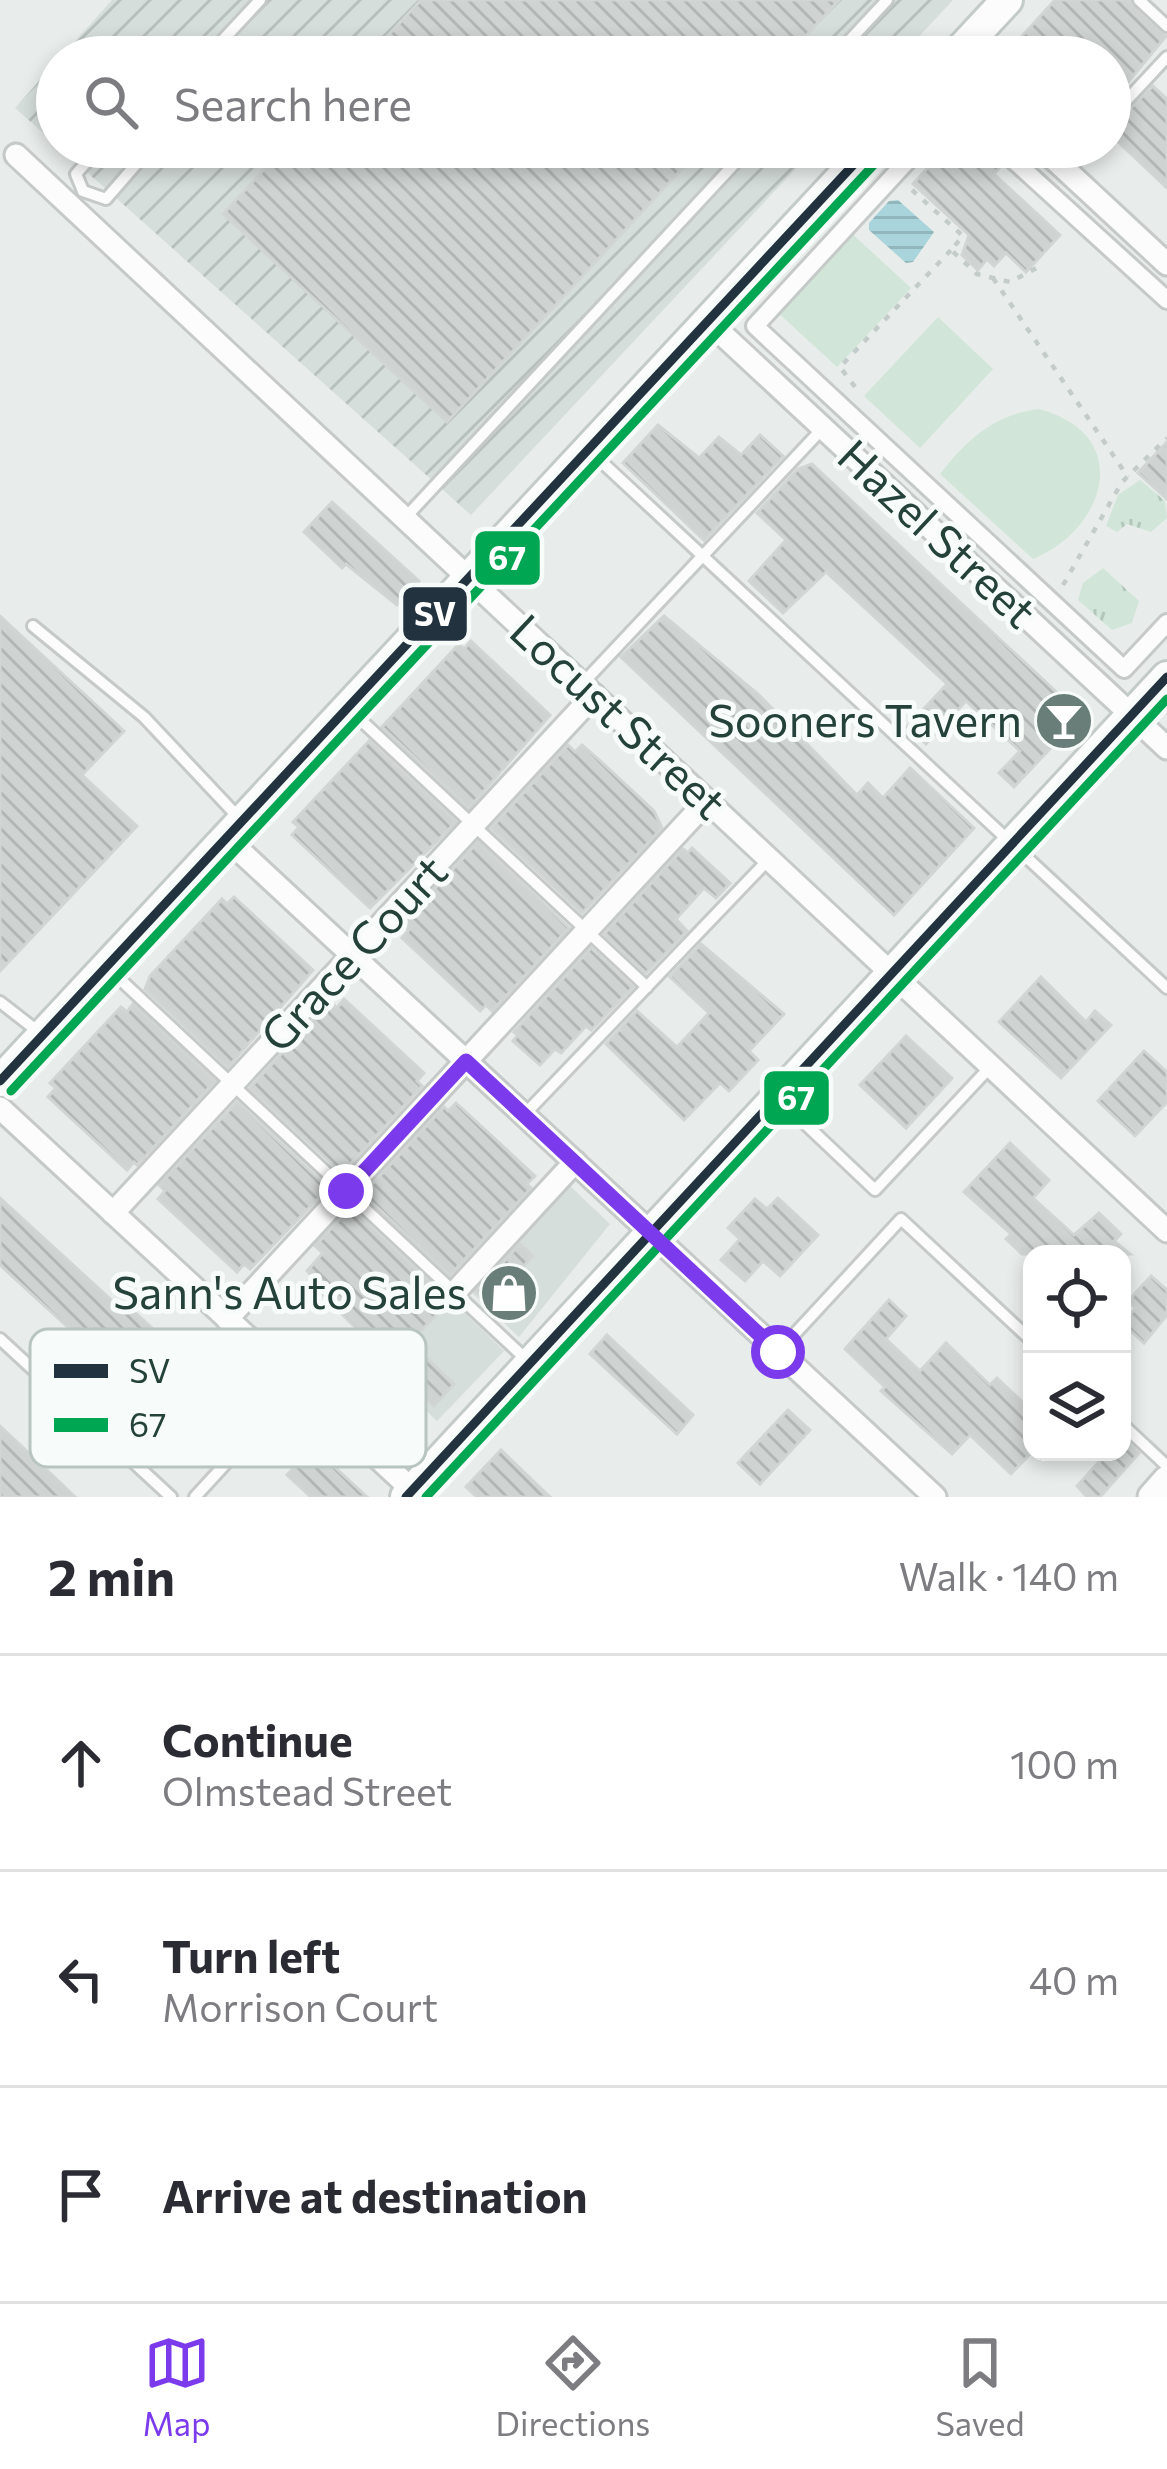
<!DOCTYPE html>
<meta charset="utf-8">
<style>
body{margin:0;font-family:Commissioner,sans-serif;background:#f7f7f7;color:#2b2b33}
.controls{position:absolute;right:36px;bottom:36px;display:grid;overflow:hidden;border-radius:24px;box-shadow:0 6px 18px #0003}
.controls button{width:108px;height:108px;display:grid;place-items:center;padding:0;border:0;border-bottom:3px solid #e1e1e2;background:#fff;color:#2b2b33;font:60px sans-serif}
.stop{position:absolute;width:36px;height:36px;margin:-27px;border:9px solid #7c3aed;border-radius:50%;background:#fff}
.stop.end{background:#7c3aed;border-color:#fff;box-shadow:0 3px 12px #0008}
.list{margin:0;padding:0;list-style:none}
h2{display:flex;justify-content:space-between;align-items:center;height:156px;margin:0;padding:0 48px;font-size:51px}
h2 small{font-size:39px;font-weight:400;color:#7c7c81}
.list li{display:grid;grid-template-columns:78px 1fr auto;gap:36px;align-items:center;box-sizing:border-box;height:216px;padding:0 48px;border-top:3px solid #e1e1e2}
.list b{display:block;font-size:45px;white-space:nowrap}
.list p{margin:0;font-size:39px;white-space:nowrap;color:#7c7c81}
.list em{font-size:39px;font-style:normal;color:#7c7c81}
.icon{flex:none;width:66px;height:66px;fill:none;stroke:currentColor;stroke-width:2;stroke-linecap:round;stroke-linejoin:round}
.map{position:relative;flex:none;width:1167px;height:1497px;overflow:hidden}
.search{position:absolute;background:#fff;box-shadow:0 6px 18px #0003;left:36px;right:36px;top:36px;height:132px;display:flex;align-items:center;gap:30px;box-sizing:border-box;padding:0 42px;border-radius:66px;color:#7c7c81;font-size:45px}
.sheet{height:804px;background:#fff}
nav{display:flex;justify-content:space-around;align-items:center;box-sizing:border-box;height:168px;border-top:3px solid #e1e1e2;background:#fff;font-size:33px;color:#7c7c81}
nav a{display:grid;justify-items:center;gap:6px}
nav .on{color:#7c3aed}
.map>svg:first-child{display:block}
.built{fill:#d6dedb}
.industrial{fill:url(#industrial-furrows)}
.park{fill:url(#park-tufts)}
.pitch{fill:#d1e6d8}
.water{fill:url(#water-rules)}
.building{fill:url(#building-back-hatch);stroke:#d1d6d4;stroke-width:3}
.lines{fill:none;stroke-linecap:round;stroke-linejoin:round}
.service-casing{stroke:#c5cac8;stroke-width:16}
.pedestrian-casing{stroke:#c5cac8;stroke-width:22}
.minor-casing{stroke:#c5cac8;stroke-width:27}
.tertiary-casing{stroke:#c5cac8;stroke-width:33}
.secondary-casing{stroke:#c3cbc8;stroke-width:36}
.path{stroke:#c3ccca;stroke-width:4.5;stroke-dasharray:6 9;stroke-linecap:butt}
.service{stroke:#fcfcfc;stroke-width:10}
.pedestrian{stroke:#fcfcfc;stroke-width:16}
.minor{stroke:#fcfcfc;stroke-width:21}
.tertiary{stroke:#fcfcfc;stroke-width:27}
.secondary{stroke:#fcfcfc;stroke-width:30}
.bus-1-casing{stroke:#f7fbf9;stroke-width:18}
.bus-2-casing{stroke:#f7fbf9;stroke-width:18}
.bus-1{stroke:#22323f;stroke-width:9}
.bus-2{stroke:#00a651;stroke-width:9}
.route{stroke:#7c3aed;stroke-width:15}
.labels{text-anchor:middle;stroke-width:10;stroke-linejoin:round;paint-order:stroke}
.street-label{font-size:45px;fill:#24423a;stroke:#f7fbf9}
.poi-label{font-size:45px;fill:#24423a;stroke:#f7fbf9;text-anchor:end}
.key{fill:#f7fbf9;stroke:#b8c4c0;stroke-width:3}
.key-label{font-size:33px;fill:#24423a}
.line-badge{stroke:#f7fbf9;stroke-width:4.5}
.badge-label{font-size:33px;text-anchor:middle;font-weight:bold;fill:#fff}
</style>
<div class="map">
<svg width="1167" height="1497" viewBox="0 0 1167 1497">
<defs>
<pattern id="industrial-furrows" width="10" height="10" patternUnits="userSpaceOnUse" patternTransform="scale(3)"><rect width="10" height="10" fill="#d6dedb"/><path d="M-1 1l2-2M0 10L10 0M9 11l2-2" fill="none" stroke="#b8c0bd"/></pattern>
<pattern id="park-tufts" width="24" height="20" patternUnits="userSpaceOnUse" patternTransform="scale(3)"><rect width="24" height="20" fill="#d1e6d8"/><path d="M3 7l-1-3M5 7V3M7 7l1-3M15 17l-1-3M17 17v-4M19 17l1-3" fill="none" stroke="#b3c6ba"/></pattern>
<pattern id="water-rules" width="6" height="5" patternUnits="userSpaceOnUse" patternTransform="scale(3)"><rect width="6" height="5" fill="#a9d4db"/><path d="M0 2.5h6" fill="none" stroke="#91b7bd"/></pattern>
<pattern id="building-back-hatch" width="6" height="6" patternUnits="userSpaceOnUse" patternTransform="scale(3)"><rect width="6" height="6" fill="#cfd4d2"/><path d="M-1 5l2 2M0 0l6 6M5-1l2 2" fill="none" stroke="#b2b7b5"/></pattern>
</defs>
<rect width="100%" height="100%" fill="#e8edeb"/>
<g class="built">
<polygon points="569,1185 610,1224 519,1337 470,1291"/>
<polygon points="420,1270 504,1351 437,1421 354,1342"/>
</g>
<g class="industrial">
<polygon points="112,0 953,0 900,57 61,57"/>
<polygon points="57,61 57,145 15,108"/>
<polygon points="59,147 816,147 471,515"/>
</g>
<g class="park">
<polygon points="1140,480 1165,501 1167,518 1151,532 1127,524 1117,532 1106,526 1118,495"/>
<polygon points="1103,568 1139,601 1132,623 1112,630 1078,600 1083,583"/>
</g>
<g class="pitch">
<polygon points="848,230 911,288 837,367 774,309"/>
<polygon points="938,317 993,369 920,448 864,396"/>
<path d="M1039,409C1135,435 1106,529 1033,559L940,474C966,440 995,414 1039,409Z"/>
</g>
<polygon class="water" points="898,200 934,232 913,262 906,263 869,230 869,223 889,201"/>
<g class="building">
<polygon points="421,0 839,0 786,57 368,57"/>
<polygon points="1055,0 1129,0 1166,36 1110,104 1110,57 1024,57 1012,47"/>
<polygon points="1153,86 1167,99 1167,188 1110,134 1110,128"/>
<polygon points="285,147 702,147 447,422 223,214"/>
<polygon points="947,147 985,147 1001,166 994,174 1060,235 1026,272 1006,253 994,266 987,259 978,270 962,255 969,235 913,184"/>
<polygon points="658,425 699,458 719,437 741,455 760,435 783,456 704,540 623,463"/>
<polygon points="1167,442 1167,499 1138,473"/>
<polygon points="812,464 1066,701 1061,706 1077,720 1014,787 999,773 1020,751 966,701 926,744 907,727 947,684 826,572 783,613 749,581 786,540 757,513 798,469"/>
<polygon points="332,502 419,581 397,605 346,564 342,568 304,532"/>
<polygon points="0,616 124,731 82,775 137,826 0,971"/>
<polygon points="664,616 758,694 857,795 868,783 883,798 910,768 974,828 894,915 621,657"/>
<polygon points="471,641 550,715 469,808 382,727 459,644 464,649"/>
<polygon points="369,741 456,822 370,908 292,835 299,827 293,822"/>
<polygon points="568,745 575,752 582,745 596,757 654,811 662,828 582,913 491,828"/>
<polygon points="478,842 569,928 492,1011 486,1005 480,1011 402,938 409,930 402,924"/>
<polygon points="692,848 730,883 716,898 704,888 676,919 687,931 646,973 604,934 683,849 688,853"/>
<polygon points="234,897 313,970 228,1067 145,989 150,976 222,899 227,904"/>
<polygon points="701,944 784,1014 749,1051 758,1060 729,1091 720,1083 684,1120 606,1044 637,1011 677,1047 709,1013 670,977"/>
<polygon points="591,948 633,987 591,1030 586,1026 561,1053 555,1049 540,1065 513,1041 518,1035 514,1032"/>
<polygon points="1041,977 1086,1022 1095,1011 1111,1025 1061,1078 999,1022"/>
<polygon points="344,999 424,1073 417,1081 422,1086 342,1173 250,1088 330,1001 337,1008"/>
<polygon points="133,1004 215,1081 137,1165 134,1162 127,1170 48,1097 56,1088 50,1083 106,1023 121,1007 127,1012"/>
<polygon points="906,1036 952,1078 906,1128 860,1085"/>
<polygon points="1144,1051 1167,1072 1167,1102 1135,1136 1098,1101"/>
<polygon points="237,1102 328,1188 250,1269 244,1264 237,1272 158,1199 165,1191 159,1185"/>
<polygon points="456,1103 535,1176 527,1184 531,1188 450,1275 363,1194 444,1107 448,1111"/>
<polygon points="1010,1143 1049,1180 1033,1198 1074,1235 1099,1213 1121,1234 1114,1241 1130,1254 1022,1254 1006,1239 1011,1234 964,1192"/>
<polygon points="0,1198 120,1308 124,1303 151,1327 166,1342 162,1347 210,1393 177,1429 111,1368 102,1378 86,1363 96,1353 0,1265"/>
<polygon points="778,1198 818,1235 780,1276 763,1261 745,1281 721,1260 740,1239 728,1228 755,1199 767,1209"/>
<polygon points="350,1208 439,1291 446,1305 410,1342 454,1384 434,1406 322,1294 323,1287 307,1271 323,1253 315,1246"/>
<polygon points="520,1244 533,1256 519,1271 519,1296 501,1315 476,1291"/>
<polygon points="1151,1276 1167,1290 1167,1315 1144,1343 1122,1323 1136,1308 1128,1301"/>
<polygon points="889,1300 906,1316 886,1339 920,1371 946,1343 990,1385 997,1378 1032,1411 1032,1452 1011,1474 970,1435 952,1454 881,1391 885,1387 845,1349"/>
<polygon points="607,1335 693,1415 677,1434 590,1354"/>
<polygon points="788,1410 810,1430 760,1484 738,1463"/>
<polygon points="0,1426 46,1469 75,1497 0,1497"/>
<polygon points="1122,1437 1139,1453 1100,1497 1087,1497 1077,1486 1108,1452 1122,1452"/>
<polygon points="313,1447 367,1497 311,1497 287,1475"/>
<polygon points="501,1450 550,1497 477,1497 466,1487"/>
</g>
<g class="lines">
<defs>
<g id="service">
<polyline points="1139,0 1167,26"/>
<polyline points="207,57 260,0"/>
<polyline points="834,57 887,0"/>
<polyline points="1110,118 1167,57"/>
<polyline points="1063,168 1083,147"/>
<polyline points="83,191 106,199 151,147"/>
<polyline points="83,191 76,174 100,147"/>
<polyline points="591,452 1167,988"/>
<polyline points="405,518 750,147"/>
<polyline points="33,626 144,717 240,819"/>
<polyline points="583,683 823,428"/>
<polyline points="350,710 647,987"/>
<polyline points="109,969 529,1362"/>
<polyline points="0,1002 40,1033"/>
<polyline points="779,1099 875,1190 991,1066"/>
<polyline points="524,1115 769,859"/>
<polyline points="0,1339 171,1497"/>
<polyline points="778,1352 901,1219 1032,1341"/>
<polyline points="1122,1424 1167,1466"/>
<polyline points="195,1497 298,1385"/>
</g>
<g id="pedestrian">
<polyline points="920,147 755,326 1124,669 1167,623"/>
<polyline points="999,147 1167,300"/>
</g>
<g id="minor">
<polyline points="1041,147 1167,264"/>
<polyline points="16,155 1167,1231"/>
<polyline points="708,321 1167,748"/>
<polyline points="226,838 935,1497"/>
<polyline points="0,1108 420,1497"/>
<polyline points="113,1213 594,695"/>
<polyline points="454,1293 575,1162"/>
<polyline points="227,1319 707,801"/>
</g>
<polyline id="tertiary" points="1152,1497 1167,1480"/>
<g id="secondary">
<polyline points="954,57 1007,0"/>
<polyline points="0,1081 870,147"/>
<polyline points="406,1497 1167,677"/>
</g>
</defs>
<use href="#service" class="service-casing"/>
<use href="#pedestrian" class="pedestrian-casing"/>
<use href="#minor" class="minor-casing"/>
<use href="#tertiary" class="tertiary-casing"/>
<use href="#secondary" class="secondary-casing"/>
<g class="path">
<polyline points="912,190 963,236 951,250 977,274 1010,282 1042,265"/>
<polyline points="993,278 1128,477"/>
<polyline points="855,387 840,367 951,250"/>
<polyline points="1063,585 1122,482 1167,438"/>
</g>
<use href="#service" class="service"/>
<use href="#pedestrian" class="pedestrian"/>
<use href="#minor" class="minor"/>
<use href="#tertiary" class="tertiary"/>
<use href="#secondary" class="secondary"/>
<defs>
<g id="bus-1">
<polyline points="0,1081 870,147"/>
<polyline points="406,1497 1167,677"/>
</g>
<g id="bus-2">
<polyline points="11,1091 881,157"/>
<polyline points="426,1497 1167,699"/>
</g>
</defs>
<use href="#bus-1" class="bus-1-casing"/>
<use href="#bus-2" class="bus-2-casing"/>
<use href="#bus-1" class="bus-1"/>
<use href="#bus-2" class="bus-2"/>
</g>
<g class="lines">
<polyline class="route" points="346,1191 466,1061 778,1352"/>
</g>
<defs>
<symbol id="bar-disc" viewBox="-11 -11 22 22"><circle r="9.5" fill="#697e78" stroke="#f7fbf9"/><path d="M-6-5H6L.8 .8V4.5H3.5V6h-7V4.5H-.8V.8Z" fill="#fff"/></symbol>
<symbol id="shop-disc" viewBox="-11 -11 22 22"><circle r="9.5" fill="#697e78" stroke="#f7fbf9"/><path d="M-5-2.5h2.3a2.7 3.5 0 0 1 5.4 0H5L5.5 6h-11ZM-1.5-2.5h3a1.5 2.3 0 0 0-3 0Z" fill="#fff"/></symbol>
</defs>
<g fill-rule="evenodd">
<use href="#bar-disc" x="1031" y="688" width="66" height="66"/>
<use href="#shop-disc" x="476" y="1260" width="66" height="66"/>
</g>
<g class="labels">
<g class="street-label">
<text transform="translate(937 534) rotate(43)" y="16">Hazel Street</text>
<text transform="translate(618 717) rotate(43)" y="16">Locust Street</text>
<text transform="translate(354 954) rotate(-47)" y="16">Grace Court</text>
</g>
<g class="poi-label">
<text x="1022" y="737">Sooners Tavern</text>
<text x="467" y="1309">Sann's Auto Sales</text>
</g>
</g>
<rect x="30" y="1329" width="396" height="138" rx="18" class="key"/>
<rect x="54" y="1364" width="54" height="14" fill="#22323f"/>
<rect x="54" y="1418" width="54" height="14" fill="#00a651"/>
<g class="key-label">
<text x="129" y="1383">SV</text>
<text x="129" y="1437">67</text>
</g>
<g class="line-badge">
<rect x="473" y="529" width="69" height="58" rx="12" fill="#00a651"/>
<rect x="401" y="585" width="68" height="58" rx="12" fill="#22323f"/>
<rect x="762" y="1069" width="69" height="58" rx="12" fill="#00a651"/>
</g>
<g class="badge-label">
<text x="507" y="570">67</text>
<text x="435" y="626">SV</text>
<text x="796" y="1110">67</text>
</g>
</svg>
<div class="controls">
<button><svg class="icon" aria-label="locate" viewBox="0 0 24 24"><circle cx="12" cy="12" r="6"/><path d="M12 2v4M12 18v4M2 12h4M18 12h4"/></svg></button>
<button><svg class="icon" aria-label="layers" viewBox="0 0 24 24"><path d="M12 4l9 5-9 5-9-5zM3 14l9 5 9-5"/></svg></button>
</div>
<div class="stop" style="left:778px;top:1352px"></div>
<div class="stop end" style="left:346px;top:1191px"></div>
<div class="search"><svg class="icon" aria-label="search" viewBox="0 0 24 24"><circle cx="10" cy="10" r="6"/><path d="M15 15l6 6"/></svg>Search here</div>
</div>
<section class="sheet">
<h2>2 min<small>Walk · 140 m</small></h2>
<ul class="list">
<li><svg class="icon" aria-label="ahead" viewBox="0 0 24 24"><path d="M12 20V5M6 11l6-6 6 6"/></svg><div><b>Continue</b><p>Olmstead Street</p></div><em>100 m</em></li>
<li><svg class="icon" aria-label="left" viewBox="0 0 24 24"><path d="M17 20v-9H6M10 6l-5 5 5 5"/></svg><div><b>Turn left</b><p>Morrison Court</p></div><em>40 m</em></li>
<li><svg class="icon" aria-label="arrive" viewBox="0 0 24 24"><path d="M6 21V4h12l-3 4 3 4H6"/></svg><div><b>Arrive at destination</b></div></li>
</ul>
</section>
<nav>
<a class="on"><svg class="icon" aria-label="map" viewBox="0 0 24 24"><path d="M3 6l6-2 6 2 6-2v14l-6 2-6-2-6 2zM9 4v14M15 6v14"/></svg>Map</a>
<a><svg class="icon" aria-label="directions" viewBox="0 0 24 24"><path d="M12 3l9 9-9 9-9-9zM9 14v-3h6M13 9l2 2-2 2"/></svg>Directions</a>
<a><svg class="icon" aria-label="saved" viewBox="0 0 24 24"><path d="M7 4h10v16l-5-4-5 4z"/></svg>Saved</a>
</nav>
